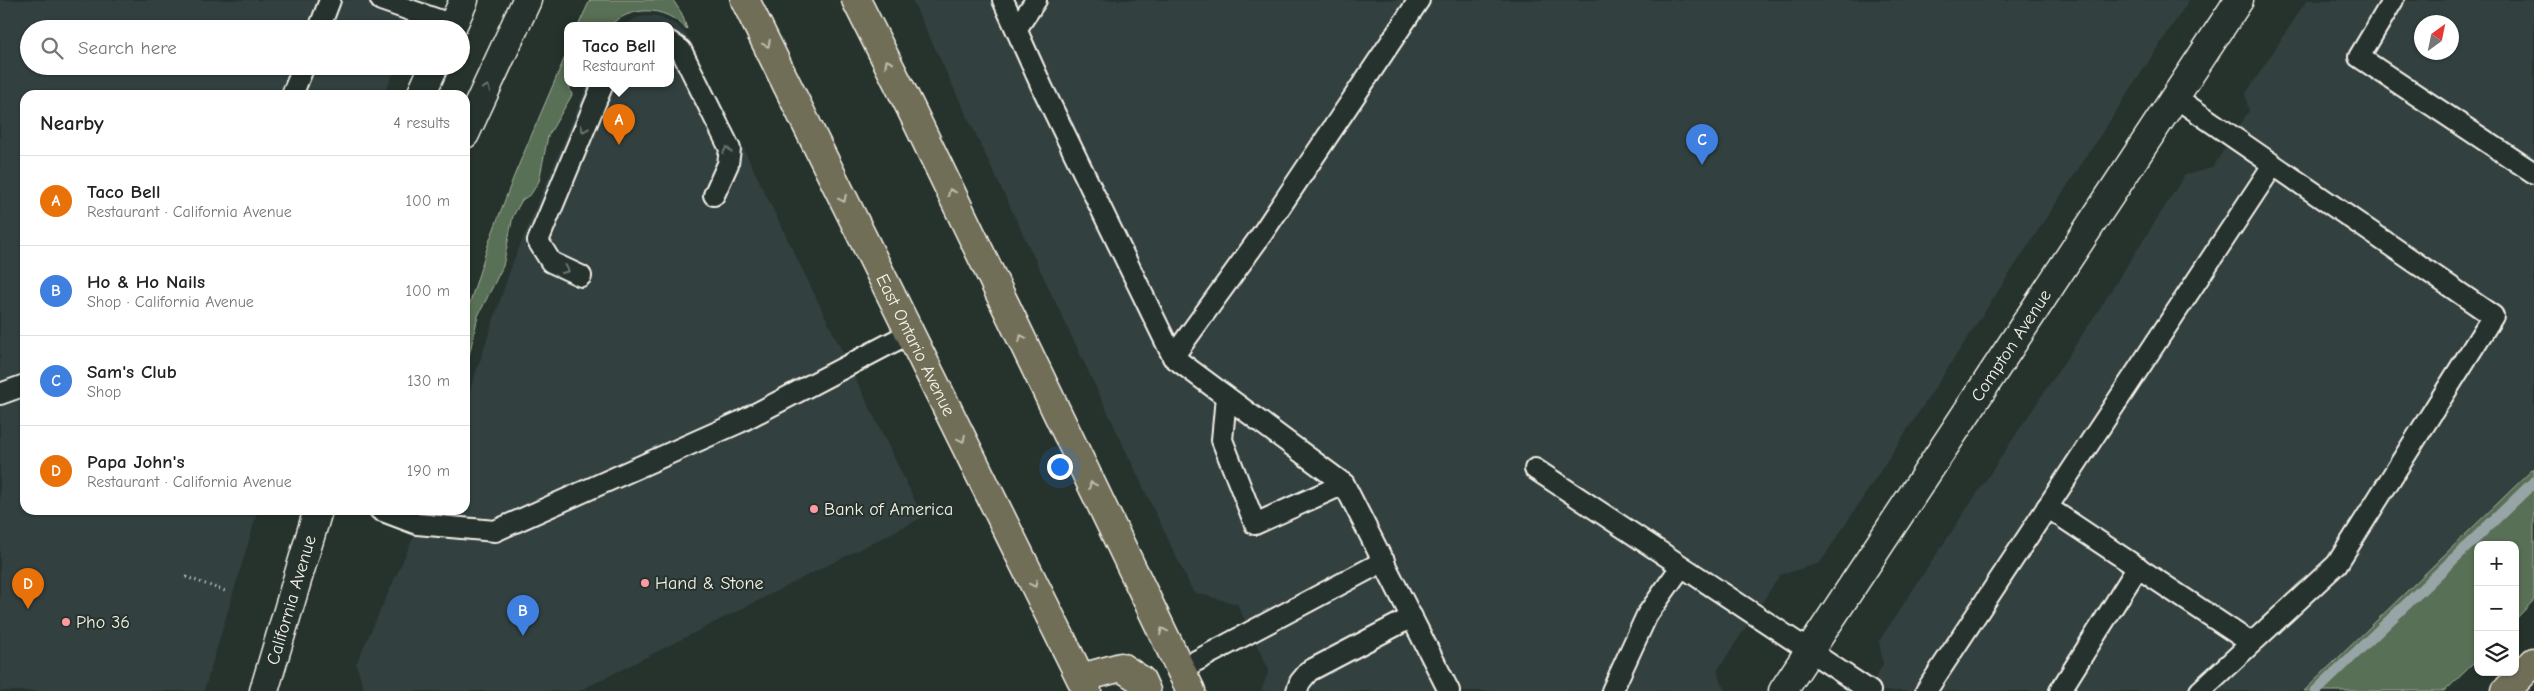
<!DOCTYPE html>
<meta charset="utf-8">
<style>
body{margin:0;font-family:"Comic Neue",sans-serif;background:#f2f2f2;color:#222}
.controls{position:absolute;right:15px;bottom:15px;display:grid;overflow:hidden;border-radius:10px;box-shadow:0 1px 4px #0004}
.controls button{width:45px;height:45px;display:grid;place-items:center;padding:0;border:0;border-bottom:1px solid #e0e0e0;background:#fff;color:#222;font:25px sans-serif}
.compass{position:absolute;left:2414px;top:15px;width:45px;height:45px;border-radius:50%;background:#fff;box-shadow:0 1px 4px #0004;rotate:33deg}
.you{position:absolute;left:1059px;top:466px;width:18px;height:18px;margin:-12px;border:4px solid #fff;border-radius:50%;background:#1a73e8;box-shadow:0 0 0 8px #1a73e833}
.badge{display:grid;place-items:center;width:32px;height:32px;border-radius:50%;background:#85585c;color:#fff;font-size:16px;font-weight:700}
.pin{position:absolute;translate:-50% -41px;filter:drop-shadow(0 1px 2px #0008)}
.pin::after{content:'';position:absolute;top:26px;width:18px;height:15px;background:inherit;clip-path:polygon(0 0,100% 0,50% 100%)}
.popup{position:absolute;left:564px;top:22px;width:110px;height:65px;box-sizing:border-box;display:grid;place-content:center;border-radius:10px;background:#fff;filter:drop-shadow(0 1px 4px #0005);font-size:16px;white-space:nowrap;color:#767676}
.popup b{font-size:19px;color:#222}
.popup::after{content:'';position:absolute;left:50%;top:100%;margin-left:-10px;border:10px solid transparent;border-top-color:#fff}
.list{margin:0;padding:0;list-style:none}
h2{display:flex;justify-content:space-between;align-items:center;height:65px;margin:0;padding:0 20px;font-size:21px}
h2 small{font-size:16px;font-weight:400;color:#767676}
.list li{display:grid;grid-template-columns:32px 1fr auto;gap:15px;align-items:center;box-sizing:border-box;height:90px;padding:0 20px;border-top:1px solid #e0e0e0}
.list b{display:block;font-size:19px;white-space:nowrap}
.list p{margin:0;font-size:16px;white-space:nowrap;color:#767676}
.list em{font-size:16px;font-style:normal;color:#767676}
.icon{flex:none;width:28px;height:28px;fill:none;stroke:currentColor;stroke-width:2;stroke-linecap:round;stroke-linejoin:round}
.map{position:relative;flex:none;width:2534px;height:691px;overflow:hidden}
.search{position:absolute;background:#fff;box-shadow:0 1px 4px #0004;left:20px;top:20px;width:450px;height:55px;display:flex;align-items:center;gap:12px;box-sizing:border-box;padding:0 18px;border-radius:28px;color:#767676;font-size:19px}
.panel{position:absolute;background:#fff;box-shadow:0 1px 4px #0004;left:20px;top:90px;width:450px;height:425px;border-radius:15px}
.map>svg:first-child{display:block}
.built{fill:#324040;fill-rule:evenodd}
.green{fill:#597055;stroke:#a6b09e}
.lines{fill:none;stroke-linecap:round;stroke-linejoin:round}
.stream{stroke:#98a5a7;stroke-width:11}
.service-casing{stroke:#f4f1e8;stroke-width:24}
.minor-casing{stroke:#f4f1e8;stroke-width:31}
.secondary-casing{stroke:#f4f1e8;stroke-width:31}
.primary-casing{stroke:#f4f1e8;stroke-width:31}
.motorway-casing{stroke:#f4f1e8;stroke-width:31}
.path{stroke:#f4f1e8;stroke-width:3;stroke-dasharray:1 4;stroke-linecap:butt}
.service{stroke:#26332d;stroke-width:20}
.minor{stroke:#26332d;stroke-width:28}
.secondary{stroke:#26332d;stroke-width:28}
.primary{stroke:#716e59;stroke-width:28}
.motorway{stroke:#716e59;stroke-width:28}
.oneway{stroke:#c0bdaf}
.oneway2{stroke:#6e766e}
.poi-dot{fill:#ff9aa2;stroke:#26332d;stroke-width:2}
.labels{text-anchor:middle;stroke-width:4;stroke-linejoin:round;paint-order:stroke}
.street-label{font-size:18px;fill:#f4f1e8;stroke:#26332d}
.poi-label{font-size:18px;fill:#f4f1e8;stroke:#26332d;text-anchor:start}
</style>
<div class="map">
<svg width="2534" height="691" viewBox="0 0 2534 691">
<rect width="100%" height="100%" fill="#26332d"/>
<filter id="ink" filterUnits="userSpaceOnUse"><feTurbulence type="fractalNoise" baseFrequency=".02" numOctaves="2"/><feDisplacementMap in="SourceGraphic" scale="10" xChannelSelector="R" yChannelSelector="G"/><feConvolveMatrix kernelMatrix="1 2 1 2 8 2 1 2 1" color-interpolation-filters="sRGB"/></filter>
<g filter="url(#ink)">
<g class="built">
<polygon points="0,0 427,0 414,29 29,29 29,66 397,66 383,95 25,95 25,510 258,510 204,691 0,691"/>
<polygon points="912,0 2189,0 1820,563 1780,575 1717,671 1725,691 1261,691 1269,670 1237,604 1193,592"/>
<path d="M2307,0H2534V468L2304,691H1867L1883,665L1879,641L2098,311L2185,175L2212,168L2249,111L2245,95ZM2422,22H2452V52H2422Z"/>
<polygon points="656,16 677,25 690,39 923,517 579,691 365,691 356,664 426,510 465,510 465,405 513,262 588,84 670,84 670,26 619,26 639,17"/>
</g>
<g class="green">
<path d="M590,0H673L682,14L687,29C669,12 650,6 626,15C619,18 612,24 606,26C599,29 586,26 578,26Z"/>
<polygon points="568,50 565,74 572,95 548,136 539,181 531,194 522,200 513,216 503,266 478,316 465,373 465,318 489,242 514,176"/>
<polygon points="2534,468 2534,600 2515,620 2515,545 2478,545 2478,659 2445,691 2304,691"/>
</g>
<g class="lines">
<polyline class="stream" points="2316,691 2534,482"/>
<defs>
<g id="service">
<polyline points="381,0 453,25"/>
<polyline points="1003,0 1042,87 1173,357 1344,484 1449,691"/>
<polyline points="2393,0 2359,57 2534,173"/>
<polyline points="1017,28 1036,0"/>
<polyline points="319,29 330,0"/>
<polyline points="670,42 681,50 730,149 728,164 714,195"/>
<polyline points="292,95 304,66"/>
<polyline points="2175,97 2493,316 2337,564 2200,691"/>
<polyline points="581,276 551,262 538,241 603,84"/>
<polyline points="1173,357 1262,234 1419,0"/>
<polyline points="0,394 25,385"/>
<polyline points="1226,397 1222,440 1255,524 1344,484"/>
<polyline points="1535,469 1870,691"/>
<polyline points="2047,507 2251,643"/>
<polyline points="380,510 417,524 495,531 740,422 910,333"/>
<polyline points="1181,669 1384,561"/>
<polyline points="1297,691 1300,682 1309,671 1412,617"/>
<polyline points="1612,691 1647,615 1681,567"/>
<polyline points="1926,691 2273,165"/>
<polyline points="2060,691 2138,567"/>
</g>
<g id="minor">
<path id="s1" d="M1783,691L2239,0"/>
</g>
<g id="secondary">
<polyline points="451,29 464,0"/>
<polyline points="421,95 434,66"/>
<polyline points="465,134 527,0"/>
<path id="s2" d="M264,691L318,510"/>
</g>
<g id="primary">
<path id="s3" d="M745,0L1087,691"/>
<polyline points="856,0 910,107 1191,691"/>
<polyline points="1081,678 1121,667 1141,680 1146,691"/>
</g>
<polyline id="motorway" points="2506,691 2534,662"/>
</defs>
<use href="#service" class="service-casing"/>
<use href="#minor" class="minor-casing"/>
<use href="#secondary" class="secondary-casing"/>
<use href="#primary" class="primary-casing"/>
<use href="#motorway" class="motorway-casing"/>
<polyline class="path" points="186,577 225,591"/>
<use href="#service" class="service"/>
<use href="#minor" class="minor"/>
<use href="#secondary" class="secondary"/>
<use href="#primary" class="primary"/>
<use href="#motorway" class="motorway"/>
</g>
<defs><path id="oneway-chevron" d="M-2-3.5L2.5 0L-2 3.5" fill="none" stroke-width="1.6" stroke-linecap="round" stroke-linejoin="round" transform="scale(1.25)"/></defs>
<g class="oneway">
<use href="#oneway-chevron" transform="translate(767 44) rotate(64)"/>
<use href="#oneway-chevron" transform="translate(888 63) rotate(-117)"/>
<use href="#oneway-chevron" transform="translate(951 192) rotate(-116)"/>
<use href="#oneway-chevron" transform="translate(843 199) rotate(64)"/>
<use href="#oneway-chevron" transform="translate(1022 338) rotate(-116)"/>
<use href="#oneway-chevron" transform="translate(962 439) rotate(64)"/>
<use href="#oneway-chevron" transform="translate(1092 485) rotate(-116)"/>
<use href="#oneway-chevron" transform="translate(1034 584) rotate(64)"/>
<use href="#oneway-chevron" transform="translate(1163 631) rotate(-116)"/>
</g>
<g class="oneway2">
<use href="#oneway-chevron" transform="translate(487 88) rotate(-66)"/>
<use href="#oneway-chevron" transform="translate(584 129) rotate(113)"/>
<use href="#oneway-chevron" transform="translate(727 150) rotate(-98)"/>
<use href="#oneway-chevron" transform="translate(566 270) rotate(25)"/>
</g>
</g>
<g class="poi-dot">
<circle cx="814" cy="509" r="5"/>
<circle cx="645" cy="583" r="5"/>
<circle cx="66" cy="622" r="5"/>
</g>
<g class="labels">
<g class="street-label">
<text dy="6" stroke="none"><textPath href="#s3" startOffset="385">East Ontario Avenue</textPath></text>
<text dy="6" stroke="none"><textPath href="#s1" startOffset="414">Compton Avenue</textPath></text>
<text dy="6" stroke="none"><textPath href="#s2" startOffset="95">California Avenue</textPath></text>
</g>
<g class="poi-label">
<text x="824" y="515">Bank of America</text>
<text x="655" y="589">Hand &amp; Stone</text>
<text x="76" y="628">Pho 36</text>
</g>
</g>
</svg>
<div class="controls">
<button>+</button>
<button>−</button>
<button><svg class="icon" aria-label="layers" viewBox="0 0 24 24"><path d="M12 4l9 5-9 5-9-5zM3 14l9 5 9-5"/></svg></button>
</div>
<svg class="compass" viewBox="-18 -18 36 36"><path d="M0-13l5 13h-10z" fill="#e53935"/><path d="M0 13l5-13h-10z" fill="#767676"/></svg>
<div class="you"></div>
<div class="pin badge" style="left:619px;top:145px;background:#e8710a">A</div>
<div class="popup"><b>Taco Bell</b>Restaurant</div>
<div class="pin badge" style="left:523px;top:636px;background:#3f7fe0">B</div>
<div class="pin badge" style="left:1702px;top:165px;background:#3f7fe0">C</div>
<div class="pin badge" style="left:28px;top:609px;background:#e8710a">D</div>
<div class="search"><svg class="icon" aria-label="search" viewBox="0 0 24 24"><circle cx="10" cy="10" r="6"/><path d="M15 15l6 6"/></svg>Search here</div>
<section class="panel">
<h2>Nearby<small>4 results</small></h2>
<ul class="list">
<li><span class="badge" style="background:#e8710a">A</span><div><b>Taco Bell</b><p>Restaurant · California Avenue</p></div><em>100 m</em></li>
<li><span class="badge" style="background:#3f7fe0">B</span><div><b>Ho &amp; Ho Nails</b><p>Shop · California Avenue</p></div><em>100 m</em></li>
<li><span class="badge" style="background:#3f7fe0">C</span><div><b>Sam's Club</b><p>Shop</p></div><em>130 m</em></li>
<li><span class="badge" style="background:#e8710a">D</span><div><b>Papa John's</b><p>Restaurant · California Avenue</p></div><em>190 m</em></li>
</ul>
</section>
</div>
